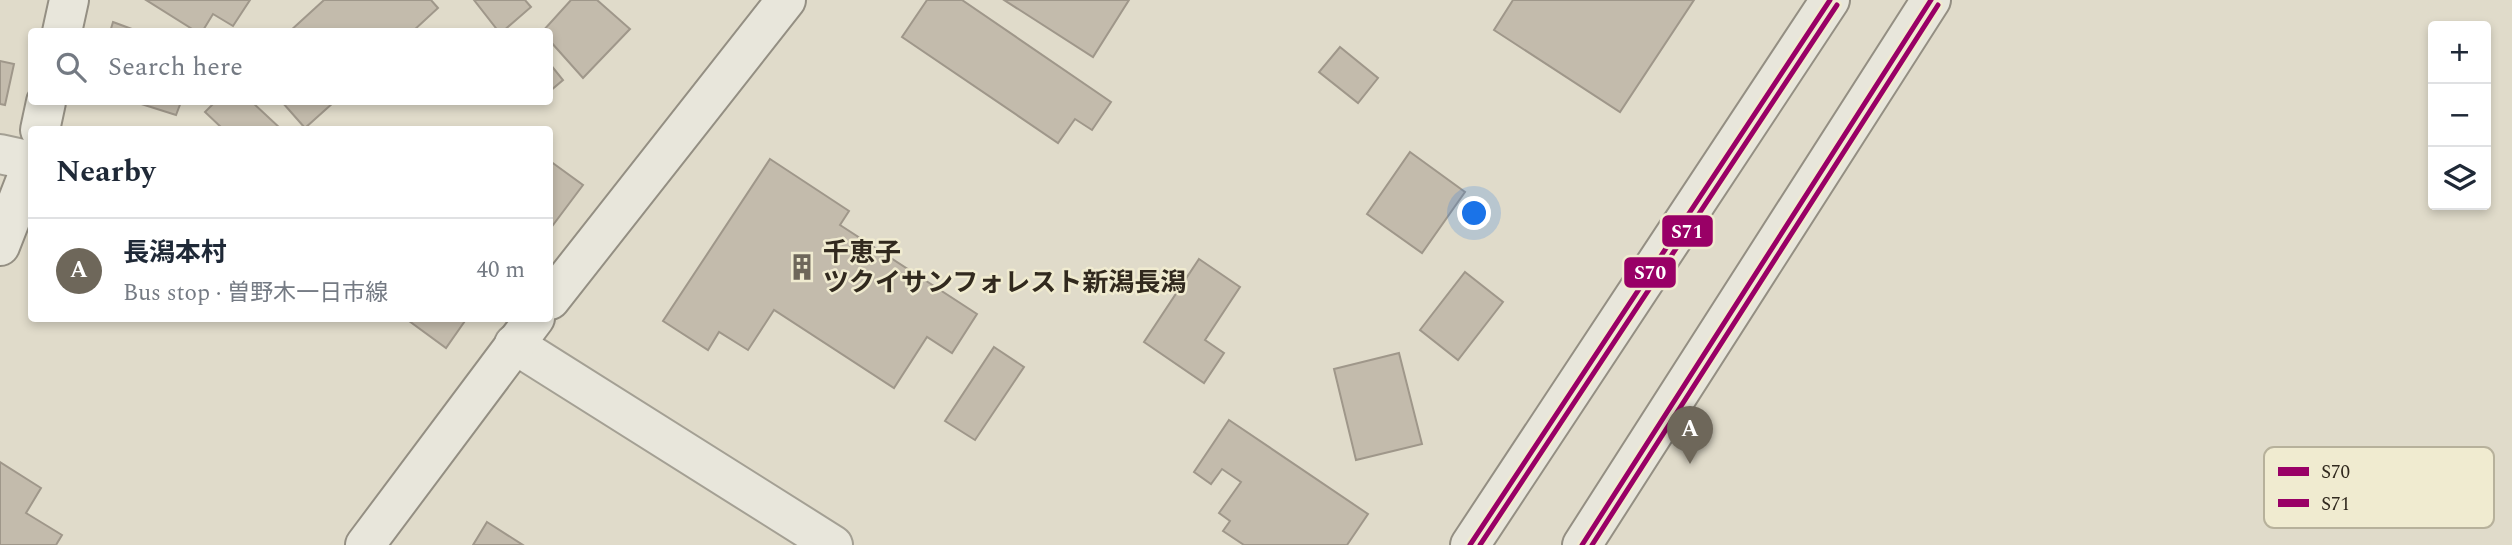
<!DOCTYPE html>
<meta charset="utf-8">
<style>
body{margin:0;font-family:Spectral,"Noto Sans JP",serif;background:#f2f2f3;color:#1f2937}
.controls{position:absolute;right:21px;top:21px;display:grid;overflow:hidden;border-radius:7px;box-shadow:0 4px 10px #0003}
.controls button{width:63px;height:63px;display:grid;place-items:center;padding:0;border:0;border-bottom:2px solid #e0e1e3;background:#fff;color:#1f2937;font:35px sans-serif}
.you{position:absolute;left:1475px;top:214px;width:24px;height:24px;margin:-18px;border:5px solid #fff;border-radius:50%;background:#1a73e8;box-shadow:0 0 0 10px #1a73e833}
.badge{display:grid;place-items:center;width:46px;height:46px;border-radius:50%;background:#6e675a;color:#fff;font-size:23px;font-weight:700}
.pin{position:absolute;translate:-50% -58px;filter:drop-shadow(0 2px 4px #0008)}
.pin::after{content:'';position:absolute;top:37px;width:24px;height:21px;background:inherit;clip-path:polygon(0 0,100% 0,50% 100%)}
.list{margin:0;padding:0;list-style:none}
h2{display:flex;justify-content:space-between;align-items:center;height:91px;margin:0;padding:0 28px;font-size:30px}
h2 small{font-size:23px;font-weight:400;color:#747a83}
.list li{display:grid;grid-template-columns:46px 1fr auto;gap:21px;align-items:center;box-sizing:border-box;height:105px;padding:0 28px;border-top:2px solid #e0e1e3}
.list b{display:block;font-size:26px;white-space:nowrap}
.list p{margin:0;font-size:23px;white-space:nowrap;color:#747a83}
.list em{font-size:23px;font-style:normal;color:#747a83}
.icon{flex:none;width:38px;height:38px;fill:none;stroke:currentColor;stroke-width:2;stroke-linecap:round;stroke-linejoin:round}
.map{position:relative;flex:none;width:2512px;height:545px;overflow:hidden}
.search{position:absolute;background:#fff;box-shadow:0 4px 10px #0003;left:28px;top:28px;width:525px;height:77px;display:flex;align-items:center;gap:18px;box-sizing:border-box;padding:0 24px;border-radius:7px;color:#747a83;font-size:26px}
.panel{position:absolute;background:#fff;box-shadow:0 4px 10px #0003;left:28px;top:126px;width:525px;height:196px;border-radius:7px}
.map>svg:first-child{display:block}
.building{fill:#c3bbac;stroke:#9f978a;stroke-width:2}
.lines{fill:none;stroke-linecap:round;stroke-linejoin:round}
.street-casing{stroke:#a4a094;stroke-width:42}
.secondary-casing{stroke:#948f83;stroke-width:42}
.street{stroke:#e8e6db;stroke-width:38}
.secondary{stroke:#e8e6db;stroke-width:38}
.bus-1-casing{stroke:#f0ebd0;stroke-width:10}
.bus-2-casing{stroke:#f0ebd0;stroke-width:10}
.bus-1{stroke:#906;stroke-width:5}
.bus-2{stroke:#906;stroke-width:5}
.labels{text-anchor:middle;stroke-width:5;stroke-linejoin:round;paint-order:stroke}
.poi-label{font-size:26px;font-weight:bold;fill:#31291e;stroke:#f0ebd0;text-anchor:start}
.key{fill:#f0ebd0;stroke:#b7b19b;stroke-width:2}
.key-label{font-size:19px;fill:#31291e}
.line-badge{stroke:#f0ebd0;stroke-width:2.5}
.badge-label{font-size:19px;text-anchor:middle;font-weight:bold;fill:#fff}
</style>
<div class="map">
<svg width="2512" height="545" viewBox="0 0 2512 545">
<rect width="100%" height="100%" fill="#e0dbca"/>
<g class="building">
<polygon points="146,0 250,0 233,26 213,14 202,32 197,32"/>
<polygon points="324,0 431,0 438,8 412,32 289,32"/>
<polygon points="474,0 525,0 531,7 502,32 499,32"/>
<polygon points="571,0 597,0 630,29 583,78 550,41 550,32 542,32"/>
<polygon points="927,0 962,0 1111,102 1092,130 1075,119 1058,143 902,37"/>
<polygon points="1004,0 1129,0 1093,57"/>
<polygon points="1513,0 1694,0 1620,112 1494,30"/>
<polygon points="113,22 140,32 110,32"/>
<polygon points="1340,47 1378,78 1358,103 1319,72"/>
<polygon points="0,61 14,64 5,105 0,104"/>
<polygon points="550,64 563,80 550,91"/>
<polygon points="135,102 181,102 176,115"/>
<polygon points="215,102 252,102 281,129 224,130 205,112"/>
<polygon points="282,102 334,102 305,128"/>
<polygon points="1410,152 1465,192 1422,253 1367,214"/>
<polygon points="770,159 849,211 840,225 977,314 952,353 927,337 894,388 774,310 748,350 719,332 708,350 663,321"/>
<polygon points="550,161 583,185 550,229"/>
<polygon points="1199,259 1240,287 1205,340 1224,353 1204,383 1144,342"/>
<polygon points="1465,272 1503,302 1458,360 1420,330"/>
<polygon points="405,318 467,318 446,348"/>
<polygon points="994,347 1024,367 975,440 945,421"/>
<polygon points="1399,353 1422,444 1356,460 1334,369"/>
<polygon points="1229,420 1368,514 1347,545 1244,545 1223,531 1230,521 1219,513 1241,482 1222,469 1211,484 1194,472"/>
<polygon points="0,462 41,488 26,513 62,535 56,545 0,545"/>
<polygon points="487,522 523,545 473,545"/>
</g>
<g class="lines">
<defs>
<g id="street">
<polyline points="0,154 32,161"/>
<polyline points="514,344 833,545"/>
</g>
<g id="secondary">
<polyline points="62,32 69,0"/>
<polyline points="40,130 46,102"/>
<polyline points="0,246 32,164"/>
<polyline points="550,300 786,0"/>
<polyline points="365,545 535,318"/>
<polyline points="1470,545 1830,0"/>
<polyline points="1582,545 1931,0"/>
</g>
</defs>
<use href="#street" class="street-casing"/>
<use href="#secondary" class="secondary-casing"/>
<use href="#street" class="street"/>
<use href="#secondary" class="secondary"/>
<defs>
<g id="bus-1">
<polyline points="1470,545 1830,0"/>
<polyline points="1582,545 1931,0"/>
</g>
<g id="bus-2">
<polyline points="1480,545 1837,5"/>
<polyline points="1592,545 1938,5"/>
</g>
</defs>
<use href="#bus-1" class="bus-1-casing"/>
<use href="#bus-2" class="bus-2-casing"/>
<use href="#bus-1" class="bus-1"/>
<use href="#bus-2" class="bus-2"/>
</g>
<defs>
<symbol id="building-bare" viewBox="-9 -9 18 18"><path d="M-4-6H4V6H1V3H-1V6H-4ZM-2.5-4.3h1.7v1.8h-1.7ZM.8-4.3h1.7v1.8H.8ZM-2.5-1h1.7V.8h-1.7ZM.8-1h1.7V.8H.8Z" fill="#6e675a" stroke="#f0ebd0" stroke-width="2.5" paint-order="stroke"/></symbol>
</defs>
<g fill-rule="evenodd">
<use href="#building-bare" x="783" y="248" width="38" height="38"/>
</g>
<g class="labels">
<g class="poi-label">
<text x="823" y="261">千恵子<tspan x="823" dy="30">ツクイサンフォレスト新潟長潟</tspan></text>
</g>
</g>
<rect x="2264" y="447" width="230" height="81" rx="10" class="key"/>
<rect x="2278" y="467" width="31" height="9" fill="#906"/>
<rect x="2278" y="499" width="31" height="8" fill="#906"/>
<g class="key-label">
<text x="2321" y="478">S70</text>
<text x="2321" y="510">S71</text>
</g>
<g class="line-badge">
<rect x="1661" y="214" width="53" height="34" rx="7" fill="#906"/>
<rect x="1623" y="256" width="54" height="33" rx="7" fill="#906"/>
</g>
<g class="badge-label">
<text x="1687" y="238">S71</text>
<text x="1650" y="279">S70</text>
</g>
</svg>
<div class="controls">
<button>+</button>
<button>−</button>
<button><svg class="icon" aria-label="layers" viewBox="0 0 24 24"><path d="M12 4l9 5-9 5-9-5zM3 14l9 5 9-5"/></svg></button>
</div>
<div class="you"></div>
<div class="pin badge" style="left:1690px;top:464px">A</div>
<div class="search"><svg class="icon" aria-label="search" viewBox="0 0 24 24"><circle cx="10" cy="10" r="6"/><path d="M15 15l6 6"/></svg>Search here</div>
<section class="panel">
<h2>Nearby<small></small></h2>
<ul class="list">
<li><span class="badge">A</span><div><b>長潟本村</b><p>Bus stop · 曽野木一日市線</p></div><em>40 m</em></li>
</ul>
</section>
</div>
